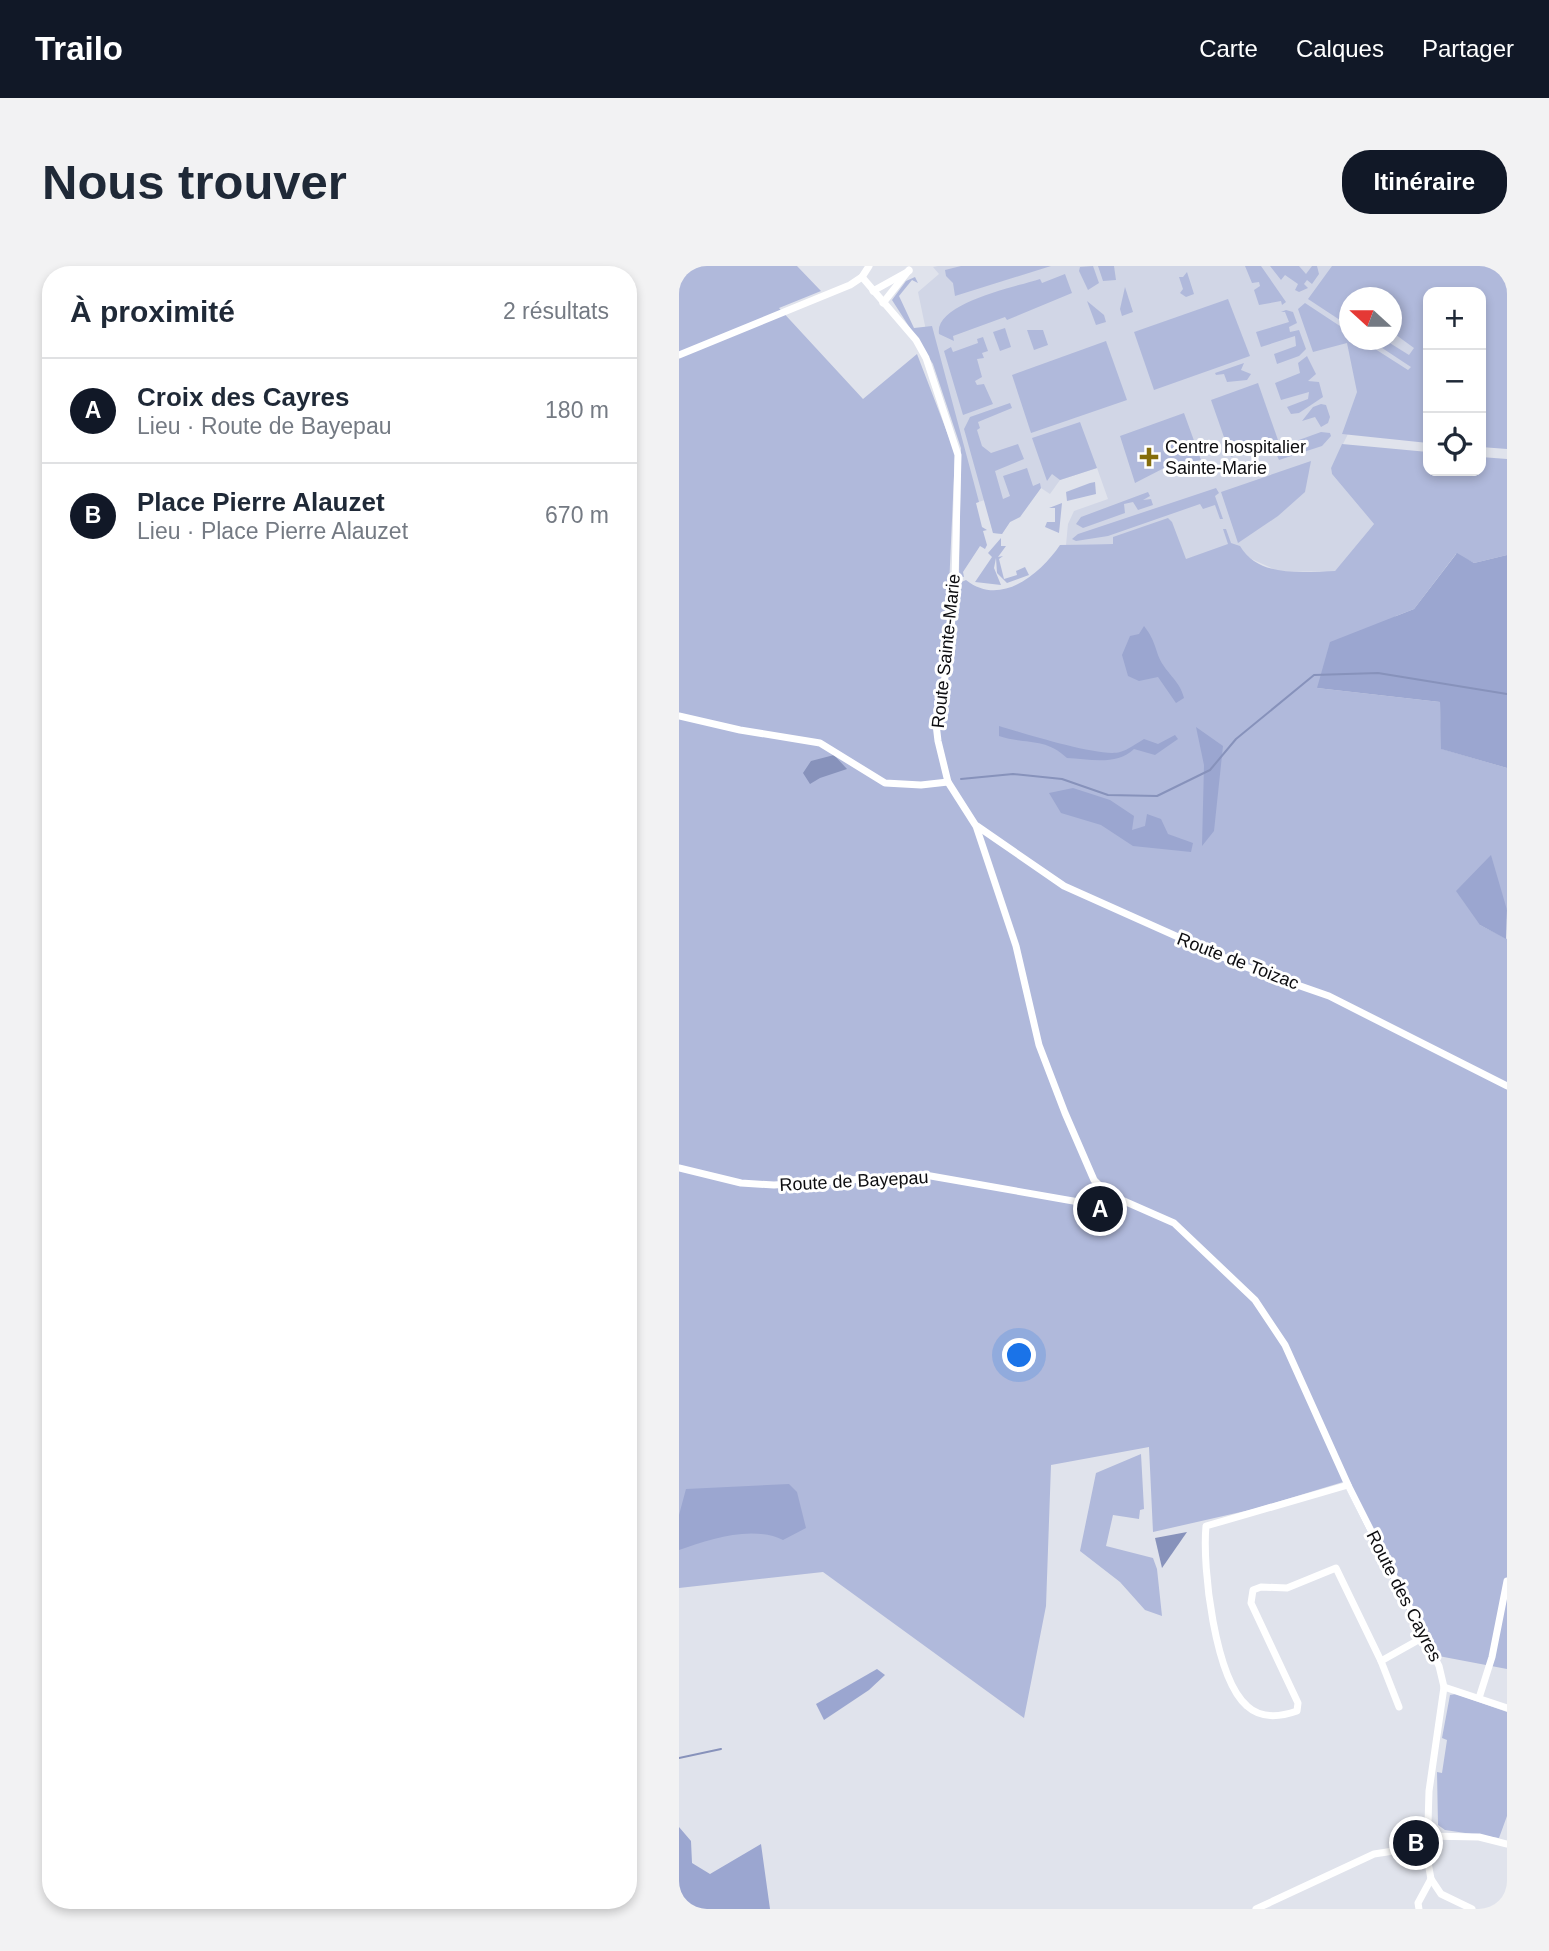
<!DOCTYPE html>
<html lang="fr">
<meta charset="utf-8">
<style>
body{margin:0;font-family:Helvetica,sans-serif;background:#f2f2f3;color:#1f2937}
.controls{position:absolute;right:21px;top:21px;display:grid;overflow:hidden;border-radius:14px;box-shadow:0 4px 10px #0003}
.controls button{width:63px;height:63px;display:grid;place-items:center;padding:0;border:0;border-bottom:2px solid #e0e1e3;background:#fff;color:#1f2937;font:35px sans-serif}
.compass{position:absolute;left:660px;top:21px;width:63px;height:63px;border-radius:50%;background:#fff;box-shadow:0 4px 10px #0003;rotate:291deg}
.you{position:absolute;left:341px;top:1090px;width:24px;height:24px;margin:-18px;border:5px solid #fff;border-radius:50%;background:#1a73e8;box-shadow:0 0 0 10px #1a73e833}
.badge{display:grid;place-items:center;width:46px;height:46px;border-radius:50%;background:#111827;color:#fff;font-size:23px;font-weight:700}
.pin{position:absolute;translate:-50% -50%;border:4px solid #fff;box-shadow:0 2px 7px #0006}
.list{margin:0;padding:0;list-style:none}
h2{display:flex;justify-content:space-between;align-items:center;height:91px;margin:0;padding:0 28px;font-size:30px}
h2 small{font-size:23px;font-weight:400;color:#747a83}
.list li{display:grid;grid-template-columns:46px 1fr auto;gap:21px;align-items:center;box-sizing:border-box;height:105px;padding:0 28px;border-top:2px solid #e0e1e3}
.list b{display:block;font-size:26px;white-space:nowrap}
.list p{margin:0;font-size:23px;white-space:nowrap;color:#747a83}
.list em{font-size:23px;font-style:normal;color:#747a83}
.icon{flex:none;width:38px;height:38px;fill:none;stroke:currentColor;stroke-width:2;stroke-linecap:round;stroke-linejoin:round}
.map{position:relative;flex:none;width:828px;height:1643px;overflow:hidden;border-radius:28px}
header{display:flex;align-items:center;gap:42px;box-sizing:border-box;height:98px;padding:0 35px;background:#111827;color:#fff}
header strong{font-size:33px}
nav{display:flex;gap:38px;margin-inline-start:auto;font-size:24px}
.intro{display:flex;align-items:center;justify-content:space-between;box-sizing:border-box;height:168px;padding:0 42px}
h1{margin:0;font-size:49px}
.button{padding:18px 32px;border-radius:28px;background:#111827;color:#fff;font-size:24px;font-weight:700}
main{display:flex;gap:42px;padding:0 42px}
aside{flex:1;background:#fff;border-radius:28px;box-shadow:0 4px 10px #0003}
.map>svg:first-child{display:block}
.built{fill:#d1d6e6}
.green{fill:#b0b9db}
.forest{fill:#9ba6d0}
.water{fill:#8792bb}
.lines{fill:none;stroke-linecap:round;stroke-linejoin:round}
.stream{stroke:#8792bb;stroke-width:2}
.minor{stroke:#fff;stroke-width:7}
.poi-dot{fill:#856d0b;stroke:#fff;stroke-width:2.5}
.labels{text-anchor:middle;stroke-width:6;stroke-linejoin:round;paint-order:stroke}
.poi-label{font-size:18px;fill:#0d0d10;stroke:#fff;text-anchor:start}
.street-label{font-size:18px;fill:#0d0d10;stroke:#fff}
</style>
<header>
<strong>Trailo</strong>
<nav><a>Carte</a><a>Calques</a><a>Partager</a></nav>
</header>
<div class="intro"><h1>Nous trouver</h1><a class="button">Itinéraire</a></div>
<main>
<aside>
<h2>À proximité<small>2 résultats</small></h2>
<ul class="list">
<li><span class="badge">A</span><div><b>Croix des Cayres</b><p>Lieu · Route de Bayepau</p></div><em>180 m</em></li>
<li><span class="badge">B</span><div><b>Place Pierre Alauzet</b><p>Lieu · Place Pierre Alauzet</p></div><em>670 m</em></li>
</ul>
</aside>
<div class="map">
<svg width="828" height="1643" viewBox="0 0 828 1643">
<rect width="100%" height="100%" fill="#e0e3ec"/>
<polygon class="built" points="259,0 657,0 670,44 670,74 712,74 713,59 748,83 732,111 682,129 668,170 652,202 653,208 695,258 656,305 601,306 568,291 477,365 487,257 434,278 387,279 389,258 395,245 429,233 418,202 381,214 371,228 362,222 341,251 331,256 323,268 314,267 306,234 283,241 282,182 254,98 239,26 260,8 254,1"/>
<g class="green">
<path d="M0,0H118L142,25L100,42L184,133L238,88L276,187L270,321L277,343L280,317L287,314C322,342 362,307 381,279L434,278V271L489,252L493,256L507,293L549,278L544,263H547L552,277L561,280C580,312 623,306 656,305L695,258L653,208L652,202L663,178L749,186V205H802V191L828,193V289L795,297L777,288L735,343L717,350L638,422L761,436L763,483L828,502V644L825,640L801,659L828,673V1403L749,1388L664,1216L575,1243L474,1266L470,1181L372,1199L367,1340L345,1452L144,1306L0,1322Z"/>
<polygon points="282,0 372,0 276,30 274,17 267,10 266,4"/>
<polygon points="414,0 420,17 409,24 400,5 401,1"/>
<polygon points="419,0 435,0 437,14 424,15"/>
<polygon points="566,0 582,0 607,36 603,39 602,35 580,39 575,24 581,20 580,16 573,17"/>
<polygon points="591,0 620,0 627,8 633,0 638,0 640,8 633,18 628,14 625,18 629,22 620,26 616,24 619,18 606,9 602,14"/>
<polygon points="653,0 828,0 828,183 802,181 802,26 749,26 749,177 663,168 678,126 668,77 634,86 619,43 626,37 670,66 670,74 682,74 729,104 732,101 691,74 706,74 730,89 735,82 713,66 712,32 670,32 670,60 629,33"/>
<polygon points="508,6 515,28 507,31 501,27 504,23 500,11 504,11"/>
<path d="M386,8L393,27L328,54L326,51L274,70L275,75L260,68C255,37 337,21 361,13L363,17Z"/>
<polygon points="236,11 239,17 233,14 220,30 235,62 253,60 300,236 297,237 303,261 308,264 304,265 308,279 306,283 301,280 284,306 285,311 280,310 282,182 254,98 213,34 227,15"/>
<polygon points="446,21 454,46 443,50 441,43"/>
<polygon points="549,33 571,90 475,124 455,66"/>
<polygon points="408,35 425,49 427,56 417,59"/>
<polygon points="607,44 614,46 618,57 610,61 611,66 620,64 627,83 620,90 598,98 595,88 617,80 616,70 582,81 577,66 610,56 606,46 602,46"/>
<polygon points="326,62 332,81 321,85 314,66"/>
<polygon points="348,64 364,64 369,79 355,84"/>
<polygon points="304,71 309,85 303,87 305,92 298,93 303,111 296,115 298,119 305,118 314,138 284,149 265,85 272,81 274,86 299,77 298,73"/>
<polygon points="427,75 448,134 352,167 333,109"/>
<polygon points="628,90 637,108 629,115 640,116 644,131 620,147 612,148 608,141 629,133 630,126 602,134 596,117 621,107 619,97"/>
<polygon points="565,97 562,104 572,108 568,114 548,116 545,108 537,109 536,107"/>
<polygon points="579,117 599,174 552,191 532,134"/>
<polygon points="331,137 333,142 299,156 301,162 298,164 303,180 312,187 339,178 345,193 316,205 324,233 331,230 324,210 348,202 354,220 361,217 362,222 341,251 331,256 323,268 314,267 285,163 291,151"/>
<polygon points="642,138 647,139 651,151 649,157 642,161 636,151 623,155 634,141"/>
<polygon points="505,147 522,194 491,199 456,217 441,170"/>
<polygon points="401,156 418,202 381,214 373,208 368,215 353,172"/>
<polygon points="642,166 651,167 652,170 643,180 600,194 595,183"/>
<polygon points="632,195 626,226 599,250 559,277 542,226"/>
<polygon points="411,217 416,216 417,228 388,235 387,226"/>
<polygon points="537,222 540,227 536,230 544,253 541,253 536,239 524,243 521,238 429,270 397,275 393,273 399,268"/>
<polygon points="469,226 471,230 464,234 472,233 474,239 459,244 454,236 445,238 446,247 404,262 397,258 402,251"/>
<polygon points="383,237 380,267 366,261 368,256 376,256 376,242 370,242"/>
<polygon points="322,272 322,280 327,280 319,291 324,290 320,293 325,313 338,309 337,305 346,301 350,309 328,317 318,307 317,292 315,302 322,319 296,316 313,291 309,287"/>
<polygon points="462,1188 465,1243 461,1244 460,1253 434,1249 427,1280 474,1292 478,1303 483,1350 466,1344 441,1316 401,1285 417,1207"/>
<polygon points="777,1428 828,1446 828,1550 820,1572 766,1564 759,1559 758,1506 763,1507 768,1474 763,1472 771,1429"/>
</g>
<g class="forest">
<polygon points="778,287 795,297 828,289 828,502 762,483 761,436 638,422 651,376 735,343"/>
<path d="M465,360C473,370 475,377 479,389C485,406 501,414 505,432L497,437L479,411L460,415L449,410L443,389L451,370L460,368Z"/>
<path d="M320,460C344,467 422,492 441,486C449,484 458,477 465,473L479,478L496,469L499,473L476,489L455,483C438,500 410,493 388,492C366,471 348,479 320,470Z"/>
<polygon points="517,461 544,480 535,565 523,580 525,499"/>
<polygon points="394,522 431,534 455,550 453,564 466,560 468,548 482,553 489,568 514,577 512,586 454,580 422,559 382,547 370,527"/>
<polygon points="812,589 828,644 827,673 801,659 777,625"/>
<path d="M110,1218L118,1226L127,1262L104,1274C73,1259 31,1273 0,1284V1249L7,1223Z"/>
<polygon points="198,1403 206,1409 190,1424 145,1454 137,1438"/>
<polygon points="0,1561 12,1575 13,1597 31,1608 82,1578 91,1643 0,1643"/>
</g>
<g class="water">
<polygon points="155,489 168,503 141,512 131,518 124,507 132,495"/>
<polygon points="508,1266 483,1302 476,1272"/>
</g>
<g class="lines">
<g class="stream">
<polyline points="282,513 334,508 383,513 429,529 478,530 531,504 557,473 635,409 699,407 828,428"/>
<polyline points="0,1492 42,1483"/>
</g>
<g class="minor">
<polyline points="183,11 237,74 247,92 279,189 276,313 270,390 257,458 259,475 269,516 297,560 337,680 360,779 386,847 415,914 429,928 495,957 576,1034 606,1079 669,1219 760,1400 765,1421 750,1525 748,1591 752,1613 762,1628 793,1643"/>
<polyline points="194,25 230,5"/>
<polyline points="204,37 230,4"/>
<polyline points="0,89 171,19 183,11 190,0"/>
<polyline points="0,450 61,464 141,477 206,517 242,519 269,516"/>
<polyline points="298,560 385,620 564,700 650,730 828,820"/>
<polyline points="0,902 62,917 95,919 246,909 417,939 429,928"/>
<path d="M669,1219L527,1260C523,1302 536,1412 568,1440C582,1453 601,1451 618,1445L619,1437L572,1337L574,1324L582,1321L608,1322L657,1302L702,1395L743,1372"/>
<polyline points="702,1395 720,1441"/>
<polyline points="765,1421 828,1442"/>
<polyline points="800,1432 813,1391 828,1315"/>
<polyline points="721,1584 747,1570 800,1571 828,1578"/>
<polyline points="577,1643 695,1588 721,1584 748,1591"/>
<polyline points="740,1643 739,1637 752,1613"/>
</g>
</g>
<path class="poi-dot" d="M466.5 180.5h7v7h7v7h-7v7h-7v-7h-7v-7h7z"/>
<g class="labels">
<g class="poi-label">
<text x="486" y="187">Centre hospitalier<tspan x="486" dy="21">Sainte-Marie</tspan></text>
</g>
<g class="street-label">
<text transform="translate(267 385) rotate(-84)" y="6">Route Sainte-Marie</text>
<text transform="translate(559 695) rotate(21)" y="6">Route de Toizac</text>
<text transform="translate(175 915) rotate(-3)" y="6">Route de Bayepau</text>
<text transform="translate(725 1330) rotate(63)" y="6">Route des Cayres</text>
</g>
</g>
</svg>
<div class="controls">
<button>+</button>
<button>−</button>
<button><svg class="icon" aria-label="locate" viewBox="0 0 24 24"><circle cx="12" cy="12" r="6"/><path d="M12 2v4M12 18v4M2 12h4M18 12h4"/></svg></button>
</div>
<svg class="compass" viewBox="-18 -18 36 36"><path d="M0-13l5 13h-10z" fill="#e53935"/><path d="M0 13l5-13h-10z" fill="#747a83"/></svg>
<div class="you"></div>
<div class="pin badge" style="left:421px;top:943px">A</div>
<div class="pin badge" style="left:737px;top:1577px">B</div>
</div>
</main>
